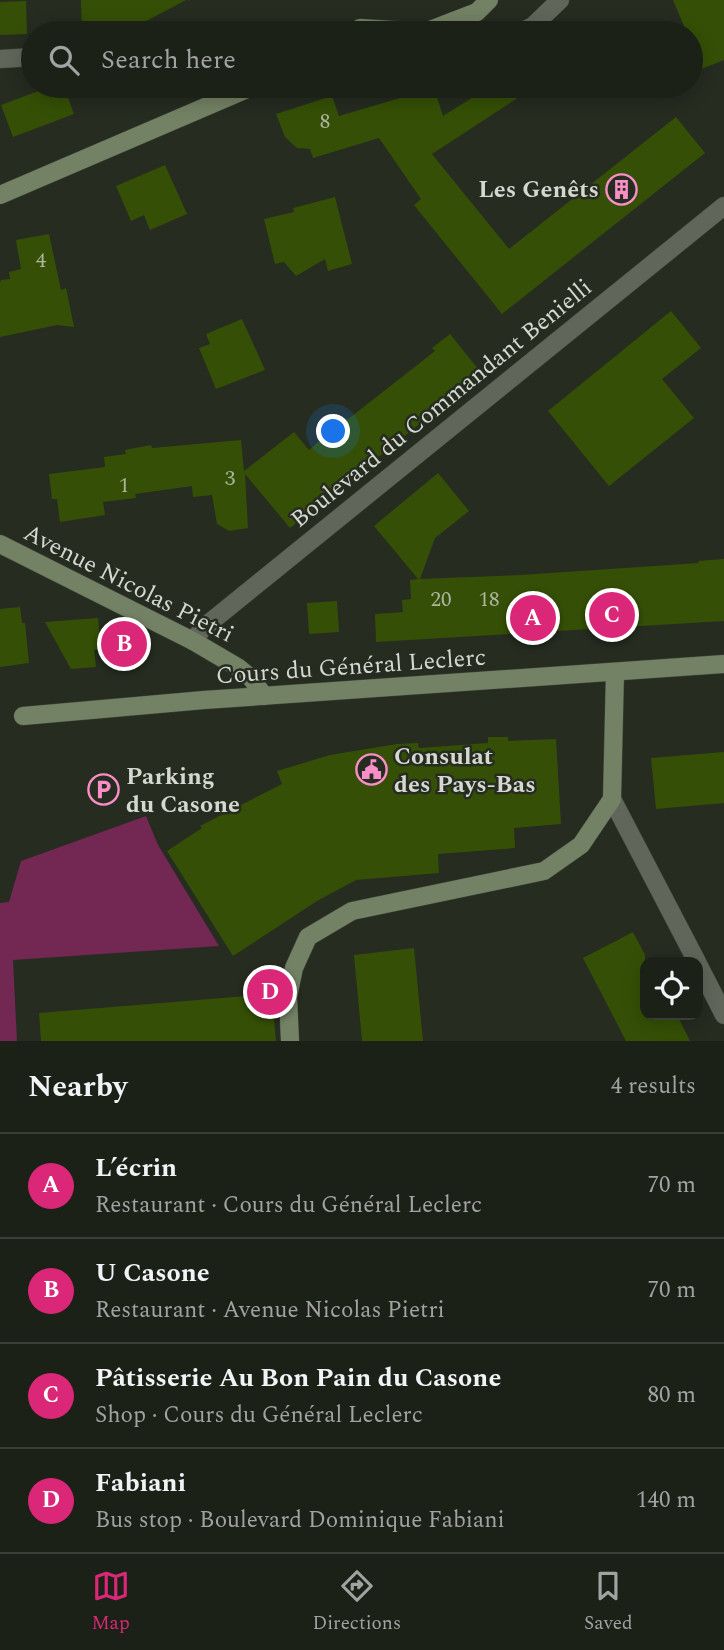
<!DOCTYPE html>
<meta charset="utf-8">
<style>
body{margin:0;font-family:Spectral,serif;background:#252921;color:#f1f3f6}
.controls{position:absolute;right:21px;bottom:21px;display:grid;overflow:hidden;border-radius:14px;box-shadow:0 4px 18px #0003}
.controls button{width:63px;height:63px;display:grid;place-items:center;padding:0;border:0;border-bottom:2px solid #3a3e37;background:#1c2118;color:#f1f3f6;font:35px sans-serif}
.you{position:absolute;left:334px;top:432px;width:24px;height:24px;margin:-18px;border:5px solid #fff;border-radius:50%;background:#1a73e8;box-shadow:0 0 0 10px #1a73e833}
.badge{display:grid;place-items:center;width:46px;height:46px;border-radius:50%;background:#db2777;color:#fff;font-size:23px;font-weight:700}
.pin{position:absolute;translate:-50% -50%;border:4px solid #fff;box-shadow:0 2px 7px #0006}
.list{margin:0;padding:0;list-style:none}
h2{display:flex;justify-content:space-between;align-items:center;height:91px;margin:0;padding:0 28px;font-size:30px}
h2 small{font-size:23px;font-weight:400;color:#a0a3a2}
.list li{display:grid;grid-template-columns:46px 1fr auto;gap:21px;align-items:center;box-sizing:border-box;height:105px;padding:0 28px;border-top:2px solid #3a3e37}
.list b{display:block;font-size:26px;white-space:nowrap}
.list p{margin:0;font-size:23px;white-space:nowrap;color:#a0a3a2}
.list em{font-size:23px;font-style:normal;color:#a0a3a2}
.icon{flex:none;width:38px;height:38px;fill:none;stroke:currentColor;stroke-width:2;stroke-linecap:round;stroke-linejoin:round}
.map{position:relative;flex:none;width:724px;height:1041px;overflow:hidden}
.search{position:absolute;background:#1c2118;box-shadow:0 4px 18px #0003;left:21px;right:21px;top:21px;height:77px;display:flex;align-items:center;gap:18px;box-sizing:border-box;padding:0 24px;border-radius:38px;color:#a0a3a2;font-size:26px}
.sheet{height:511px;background:#1c2118}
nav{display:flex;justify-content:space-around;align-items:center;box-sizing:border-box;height:98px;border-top:2px solid #3a3e37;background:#1c2118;font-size:19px;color:#a0a3a2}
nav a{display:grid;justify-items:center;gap:4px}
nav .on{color:#db2777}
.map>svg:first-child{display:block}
.green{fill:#732753}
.building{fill:#355006}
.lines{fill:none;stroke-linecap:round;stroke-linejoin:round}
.street-casing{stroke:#42483e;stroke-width:19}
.secondary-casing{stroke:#42483e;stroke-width:19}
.street{stroke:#60675a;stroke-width:18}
.secondary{stroke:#738264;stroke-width:18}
.labels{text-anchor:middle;stroke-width:5;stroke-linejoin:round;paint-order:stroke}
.number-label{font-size:21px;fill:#acb69e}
.poi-label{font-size:24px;font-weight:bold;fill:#d4d8d1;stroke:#262c20;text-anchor:start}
.street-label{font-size:24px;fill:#d4d8d1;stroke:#262c20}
</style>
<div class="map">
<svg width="724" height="1041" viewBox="0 0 724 1041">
<rect width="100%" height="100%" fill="#262c20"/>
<polygon class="green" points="146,816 158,845 219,946 13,960 17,1041 0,1041 0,903 9,902 21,861"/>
<g class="building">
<polygon points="81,0 186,0 133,28 82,30"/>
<polygon points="673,0 724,0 724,60 691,73 691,33 687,33"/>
<polygon points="26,1 27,34 0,35 0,2"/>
<polygon points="52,86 64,86 74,114 13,137 1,105"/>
<polygon points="491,86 536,86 432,154 509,249 676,117 705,153 502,314 414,205 421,199 379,138 313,158 310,149 297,148 285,137 276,114 332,96 339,116 434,88 443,116"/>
<polygon points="165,165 187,214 150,230 144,215 131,221 116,186"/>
<polygon points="335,197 352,264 328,271 325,259 296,276 284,262 275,264 264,219 294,212 293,208"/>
<polygon points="49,234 61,290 66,288 74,327 57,325 0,337 0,283 1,280 10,279 9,272 21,269 16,240"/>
<polygon points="671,311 701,348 662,379 694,418 609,486 548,411"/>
<polygon points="242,319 265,370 216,389 199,348 210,344 206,334"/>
<polygon points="450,334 483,375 466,389 463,386 430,412 432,414 290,528 245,474 248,528 229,531 217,524 212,495 193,497 192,486 135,494 136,498 103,502 105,515 60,522 57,499 52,499 49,474 105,467 104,457 126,454 125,450 151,445 152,448 241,440 244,471 294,432 309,450 345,418 347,420 435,351 432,348"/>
<polygon points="438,473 469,511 435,538 420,579 520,575 699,563 698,561 724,559 724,621 376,642 375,614 403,612 402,600 411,599 410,580 418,579 374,526"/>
<polygon points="337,601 339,632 309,634 307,603"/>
<polygon points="20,607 22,623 25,623 29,663 0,667 0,609"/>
<polygon points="98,618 101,649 94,650 96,667 71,669 45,622"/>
<polygon points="488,737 508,737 508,741 556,739 561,824 514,828 515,848 438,854 439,873 356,880 317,901 233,956 167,851 202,828 200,826 282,784 277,771 330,755 397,744 418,743 419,748 488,743"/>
<polygon points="724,752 724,803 656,809 651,758"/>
<polygon points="633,932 645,955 645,1015 677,1015 690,1041 626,1041 583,958"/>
<polygon points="414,948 423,1041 362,1041 354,955"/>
<polygon points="272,994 276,1041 41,1041 39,1013"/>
</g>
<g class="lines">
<defs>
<g id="street">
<polyline points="519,33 533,26 560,0"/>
<polyline points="0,59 33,57"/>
<polyline points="193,641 203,628 724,206"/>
<polyline points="612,799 697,962"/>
<polyline points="698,964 724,1015"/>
</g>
<g id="secondary">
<polyline points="353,33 360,28 425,32 477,12 489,0"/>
<polyline points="0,195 254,86"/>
<polyline points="0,544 193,641 239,668 252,679 264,696"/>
<polyline points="23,716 204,700 724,664"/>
<polyline points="290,1041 288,997 294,968 308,937 352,911 544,871 581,845 612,799 615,672"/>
</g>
</defs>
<use href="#street" class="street-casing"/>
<use href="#secondary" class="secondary-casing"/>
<use href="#street" class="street"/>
<use href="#secondary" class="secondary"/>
</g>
<defs>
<symbol id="building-ring" viewBox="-11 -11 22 22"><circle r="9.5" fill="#262c20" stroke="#fa8fc8" stroke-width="1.5"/><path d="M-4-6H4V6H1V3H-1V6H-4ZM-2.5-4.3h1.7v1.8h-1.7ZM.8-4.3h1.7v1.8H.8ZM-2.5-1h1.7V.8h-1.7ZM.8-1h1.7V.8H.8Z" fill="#fa8fc8"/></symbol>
<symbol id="civic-ring" viewBox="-11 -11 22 22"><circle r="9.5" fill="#262c20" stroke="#fa8fc8" stroke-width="1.5"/><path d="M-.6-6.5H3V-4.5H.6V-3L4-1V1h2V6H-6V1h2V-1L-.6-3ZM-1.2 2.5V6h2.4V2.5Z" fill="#fa8fc8"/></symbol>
<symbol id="parking-ring" viewBox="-11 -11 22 22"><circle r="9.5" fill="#262c20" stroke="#fa8fc8" stroke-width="1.5"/><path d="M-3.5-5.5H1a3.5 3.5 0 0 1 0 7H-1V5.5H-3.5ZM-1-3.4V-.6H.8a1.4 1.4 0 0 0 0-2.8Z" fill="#fa8fc8"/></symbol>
</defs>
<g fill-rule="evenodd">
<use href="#building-ring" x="604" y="172" width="35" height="35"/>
<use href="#civic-ring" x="354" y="752" width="35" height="35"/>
<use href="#parking-ring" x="86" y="772" width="35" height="35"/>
</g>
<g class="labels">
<g class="number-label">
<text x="325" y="128">8</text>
<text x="41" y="267">4</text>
<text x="230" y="485">3</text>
<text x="124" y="492">1</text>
<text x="441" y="606">20</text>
<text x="489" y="606">18</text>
</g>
<g class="poi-label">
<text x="599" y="197" text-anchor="end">Les Genêts</text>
<text x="394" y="764">Consulat<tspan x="394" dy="28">des Pays-Bas</tspan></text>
<text x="126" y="784">Parking<tspan x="126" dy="28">du Casone</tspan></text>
</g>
<g class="street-label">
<text transform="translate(441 403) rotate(-39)" y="8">Boulevard du Commandant Benielli</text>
<text transform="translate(129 583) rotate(27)" y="8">Avenue Nicolas Pietri</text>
<text transform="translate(351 666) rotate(-4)" y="8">Cours du Général Leclerc</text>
</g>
</g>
</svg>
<div class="controls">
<button><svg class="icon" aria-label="locate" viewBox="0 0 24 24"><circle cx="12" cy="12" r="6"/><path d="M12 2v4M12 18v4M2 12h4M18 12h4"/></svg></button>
</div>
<div class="you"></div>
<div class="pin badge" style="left:533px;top:618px">A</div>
<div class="pin badge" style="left:124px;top:644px">B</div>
<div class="pin badge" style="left:612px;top:615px">C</div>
<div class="pin badge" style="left:270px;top:992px">D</div>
<div class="search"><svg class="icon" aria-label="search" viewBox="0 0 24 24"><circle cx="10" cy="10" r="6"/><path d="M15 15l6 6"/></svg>Search here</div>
</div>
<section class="sheet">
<h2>Nearby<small>4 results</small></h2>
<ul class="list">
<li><span class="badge">A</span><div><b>L’écrin</b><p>Restaurant · Cours du Général Leclerc</p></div><em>70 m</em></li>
<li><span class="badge">B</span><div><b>U Casone</b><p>Restaurant · Avenue Nicolas Pietri</p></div><em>70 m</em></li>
<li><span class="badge">C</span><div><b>Pâtisserie Au Bon Pain du Casone</b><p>Shop · Cours du Général Leclerc</p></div><em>80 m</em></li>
<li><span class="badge">D</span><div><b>Fabiani</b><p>Bus stop · Boulevard Dominique Fabiani</p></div><em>140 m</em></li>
</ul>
</section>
<nav>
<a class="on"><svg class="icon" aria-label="map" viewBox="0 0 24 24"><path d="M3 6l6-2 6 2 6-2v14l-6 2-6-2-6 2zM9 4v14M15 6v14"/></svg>Map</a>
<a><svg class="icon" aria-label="directions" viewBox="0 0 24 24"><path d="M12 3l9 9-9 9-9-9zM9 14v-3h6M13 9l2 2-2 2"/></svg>Directions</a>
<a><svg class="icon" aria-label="saved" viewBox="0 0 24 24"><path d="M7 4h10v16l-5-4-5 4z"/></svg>Saved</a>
</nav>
